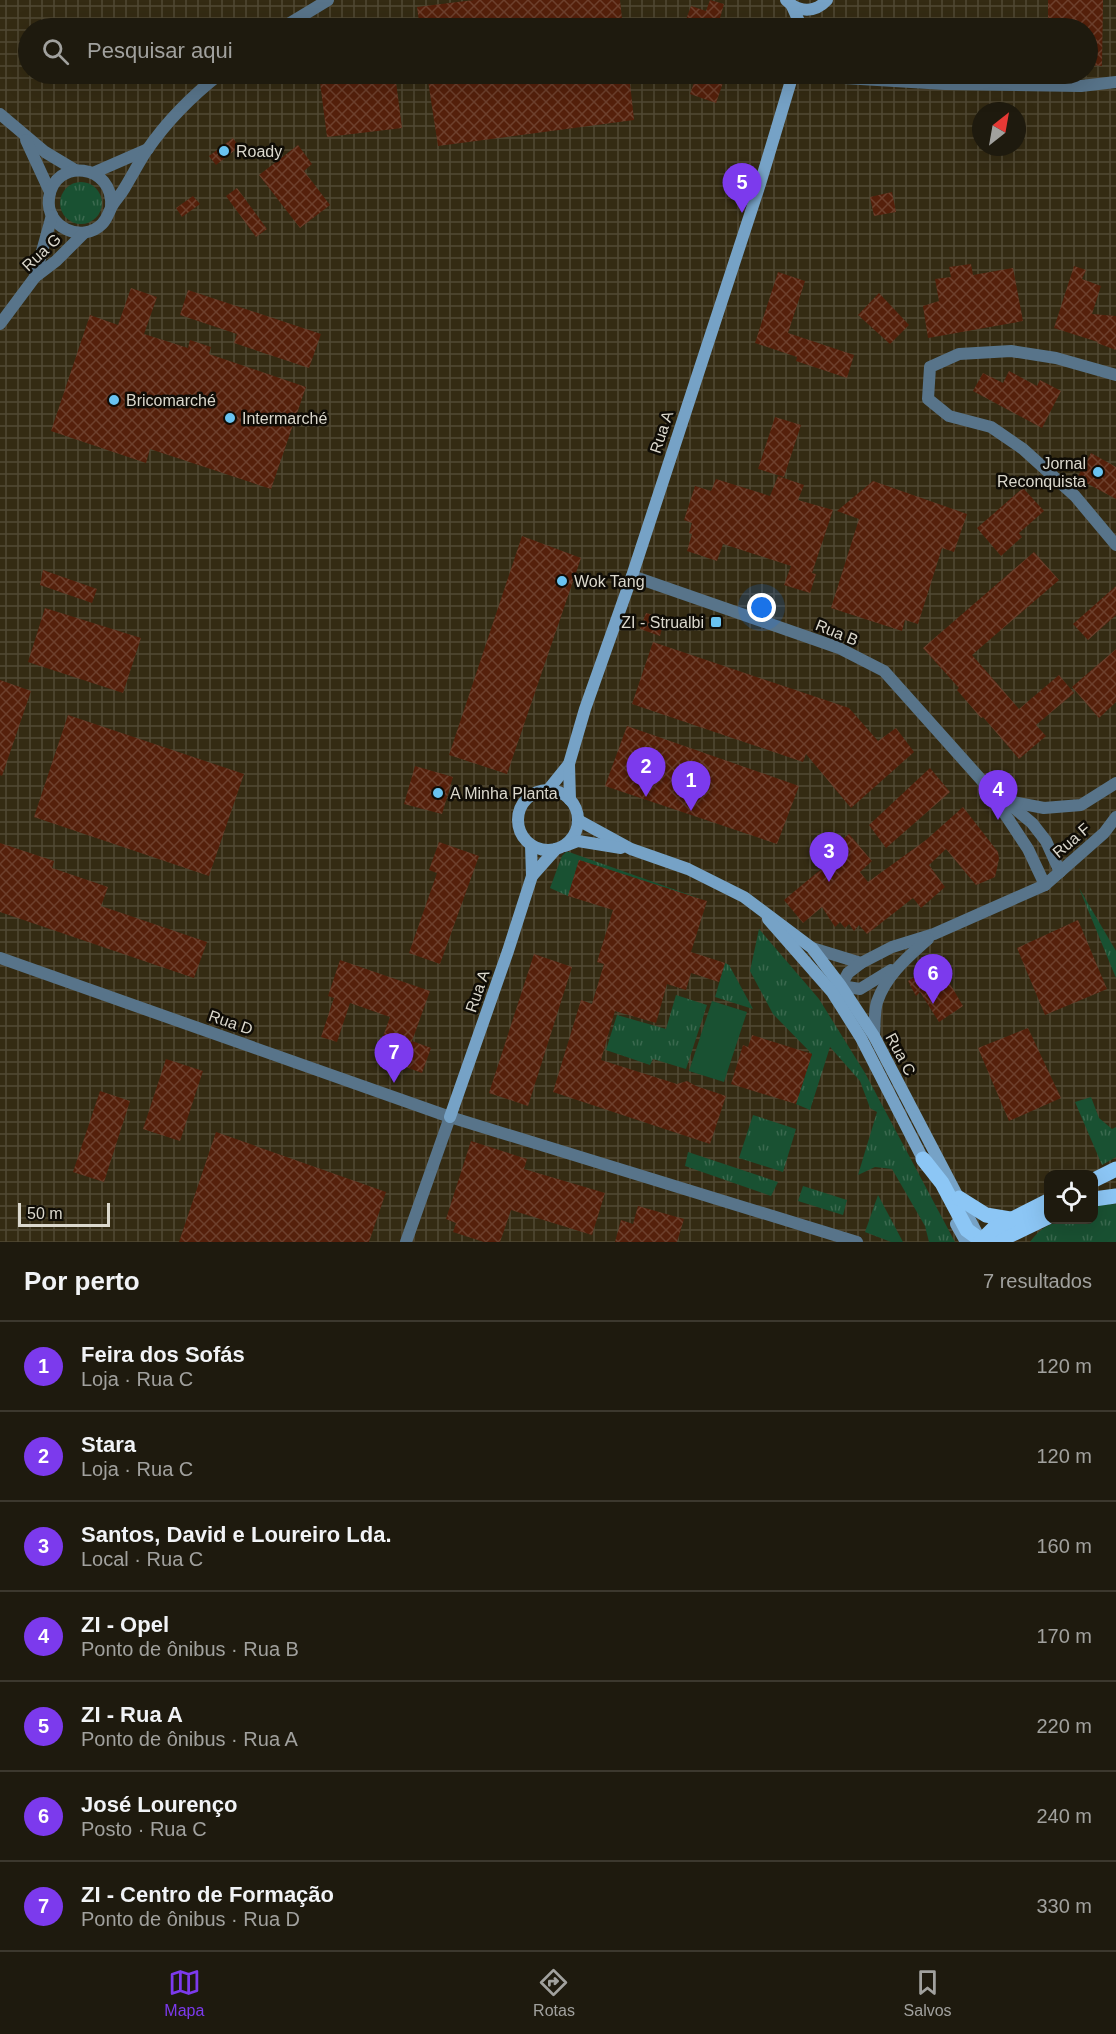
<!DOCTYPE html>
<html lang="pt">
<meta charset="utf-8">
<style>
body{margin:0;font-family:Arial,sans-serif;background:#2b271c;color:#f1f3f6}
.controls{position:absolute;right:18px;bottom:18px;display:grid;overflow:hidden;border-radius:12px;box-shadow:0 6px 24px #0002}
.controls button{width:54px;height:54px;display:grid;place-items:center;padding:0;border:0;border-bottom:2px solid #3c382e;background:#1e1a0e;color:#f1f3f6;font:30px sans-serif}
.compass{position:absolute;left:972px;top:102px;width:54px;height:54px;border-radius:50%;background:#1e1a0e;box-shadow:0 6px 24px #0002;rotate:31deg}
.scale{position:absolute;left:18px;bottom:15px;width:92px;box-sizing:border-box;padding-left:6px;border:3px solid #dbd8cd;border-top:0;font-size:16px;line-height:21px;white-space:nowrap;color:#dbd8cd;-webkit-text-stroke:4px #0f0c06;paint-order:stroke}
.you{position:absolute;left:762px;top:608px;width:21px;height:21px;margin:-15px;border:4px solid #fff;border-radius:50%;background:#1a73e8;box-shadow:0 0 0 9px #1a73e833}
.badge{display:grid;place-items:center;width:39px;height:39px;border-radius:50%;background:#7c3aed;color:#fff;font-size:20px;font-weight:700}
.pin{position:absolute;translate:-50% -50px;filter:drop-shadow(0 2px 3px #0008)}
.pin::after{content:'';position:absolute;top:32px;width:21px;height:18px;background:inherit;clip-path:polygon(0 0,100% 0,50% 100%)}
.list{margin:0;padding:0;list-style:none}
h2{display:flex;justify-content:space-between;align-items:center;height:78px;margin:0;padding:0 24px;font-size:26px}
h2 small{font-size:20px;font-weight:400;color:#a1a19e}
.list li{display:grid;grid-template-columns:39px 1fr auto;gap:18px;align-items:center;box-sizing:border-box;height:90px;padding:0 24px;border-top:2px solid #3c382e}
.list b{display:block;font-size:22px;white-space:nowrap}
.list p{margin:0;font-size:20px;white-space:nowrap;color:#a1a19e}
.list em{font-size:20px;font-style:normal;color:#a1a19e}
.icon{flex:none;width:33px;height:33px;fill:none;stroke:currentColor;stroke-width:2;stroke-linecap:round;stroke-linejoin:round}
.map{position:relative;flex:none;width:1116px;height:1242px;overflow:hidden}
.search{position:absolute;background:#1e1a0e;box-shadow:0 6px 24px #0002;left:18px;right:18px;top:18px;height:66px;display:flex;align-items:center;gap:15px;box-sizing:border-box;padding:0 21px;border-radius:33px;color:#a1a19e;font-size:22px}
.sheet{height:708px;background:#1e1a0e}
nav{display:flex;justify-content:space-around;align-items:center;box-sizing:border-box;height:84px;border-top:2px solid #3c382e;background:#1e1a0e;font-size:16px;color:#a1a19e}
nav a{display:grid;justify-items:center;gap:3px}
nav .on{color:#7c3aed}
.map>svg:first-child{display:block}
.industrial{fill:url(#industrial-grid);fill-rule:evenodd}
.grass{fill:url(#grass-tufts)}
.pitch{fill:#195132}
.building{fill:url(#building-cross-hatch)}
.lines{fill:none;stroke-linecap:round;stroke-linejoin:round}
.street{stroke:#58748a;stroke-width:12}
.secondary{stroke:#76a2c6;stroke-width:12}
.primary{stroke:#8cc6f5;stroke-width:15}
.poi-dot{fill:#69c3f1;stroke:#0f0c06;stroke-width:2}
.labels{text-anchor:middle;stroke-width:5;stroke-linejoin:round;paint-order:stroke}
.poi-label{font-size:16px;fill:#dbd8cd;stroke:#0f0c06;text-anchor:start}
.street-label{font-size:16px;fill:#dbd8cd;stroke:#0f0c06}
</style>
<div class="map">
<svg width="1116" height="1242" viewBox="0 0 1116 1242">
<defs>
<pattern id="industrial-grid" width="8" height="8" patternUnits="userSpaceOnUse" patternTransform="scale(1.5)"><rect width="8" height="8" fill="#342b13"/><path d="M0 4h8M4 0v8" fill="none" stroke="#514934"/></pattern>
<pattern id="grass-tufts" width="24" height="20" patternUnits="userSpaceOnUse" patternTransform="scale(1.5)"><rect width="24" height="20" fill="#195132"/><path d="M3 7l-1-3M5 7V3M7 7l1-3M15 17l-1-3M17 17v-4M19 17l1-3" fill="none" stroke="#3a694e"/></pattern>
<pattern id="building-cross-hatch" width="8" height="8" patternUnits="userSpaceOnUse" patternTransform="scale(1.5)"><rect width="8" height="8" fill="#55200b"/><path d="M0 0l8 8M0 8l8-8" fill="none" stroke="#6d402d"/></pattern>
</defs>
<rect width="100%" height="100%" fill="#282212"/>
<path class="industrial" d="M0,0H1116V1242H0ZM28,28H1088V74H28ZM981,111H1017V147H981ZM1048,1174H1094V1220H1048Z"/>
<g class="grass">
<circle cx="81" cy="203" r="21"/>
<polygon points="566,852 569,852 707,901 579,860 568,896 550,888 562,856"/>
<polygon points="1079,888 1116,951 1116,978"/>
<polygon points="759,929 819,999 865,1073 955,1242 929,1242 925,1226 892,1169 875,1167 858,1175 877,1112 870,1108 860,1081 830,1047 810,1110 796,1104 812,1054 773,1014 750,971"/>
<polygon points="725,963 729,965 753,1009 715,997"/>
<polygon points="676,995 707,1005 686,1069 653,1059 650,1065 606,1050 617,1015 666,1029"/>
<polygon points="1091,1097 1099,1118 1112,1129 1116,1127 1116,1157 1102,1165 1075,1102"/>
<polygon points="753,1115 796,1129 783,1172 739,1158"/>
<polygon points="688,1152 778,1182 771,1196 685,1166"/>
<polygon points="803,1186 847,1200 843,1215 798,1201"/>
<polygon points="878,1195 903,1242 891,1242 865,1232"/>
<path d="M1116,1204V1242H1030C1047,1218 1067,1220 1094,1220V1205Z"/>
</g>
<polygon class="pitch" points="712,1001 747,1012 724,1082 689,1071"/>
<g class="building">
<polygon points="474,0 620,0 623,28 420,28 417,7"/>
<polygon points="710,0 724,4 720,18 747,27 747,28 683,28 691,6 706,11"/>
<polygon points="1048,0 1103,0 1102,66 1088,65 1088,28 1048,28"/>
<polygon points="319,74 395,74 402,128 327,137"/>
<polygon points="427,74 629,74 634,120 438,146"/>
<polygon points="697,74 726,74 716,103 690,94"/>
<polygon points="233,138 239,147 216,165 209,156"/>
<polygon points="298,145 312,164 304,171 330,205 300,228 259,175"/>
<polygon points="237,188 267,229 256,237 226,196"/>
<polygon points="892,192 896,212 874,216 870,197"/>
<polygon points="193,196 200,204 182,217 176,208"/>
<polygon points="971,264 973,275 1013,268 1023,321 928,338 923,306 939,301 935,279 951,277 949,267"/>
<polygon points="1074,266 1086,270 1082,279 1101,286 1092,314 1116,316 1116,350 1097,343 1098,342 1054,328"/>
<polygon points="778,272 805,281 788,333 854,355 847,378 796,361 797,357 755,343"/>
<polygon points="131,288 157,297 144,334 188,348 190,340 211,347 209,354 306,387 271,489 150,449 146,463 51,431 90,315 118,325"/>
<polygon points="188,290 321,334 309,368 234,343 237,334 180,315"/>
<polygon points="879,293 909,325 890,344 858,315"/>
<polygon points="1009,371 1037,386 1040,380 1061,391 1042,428 973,391 983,373 1003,383"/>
<polygon points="775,417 801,425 784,477 758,469"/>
<polygon points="1091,453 1116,467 1116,499 1077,478"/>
<polygon points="778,476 804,485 798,500 833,510 812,573 816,574 810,593 784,585 791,566 723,544 717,561 687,551 692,534 689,533 692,523 684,520 695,486 711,491 716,479 770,496"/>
<polygon points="873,481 967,514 954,552 942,548 918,624 905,620 902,631 831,608 859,519 837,511"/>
<polygon points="1023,488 1044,511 1019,533 1022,537 1001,556 977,528"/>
<polygon points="522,536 581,558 507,774 449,755"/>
<polygon points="1034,552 1059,580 972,655 1019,709 1059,675 1074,693 1036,725 1046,736 1019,759 983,717 981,718 957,690 959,688 923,648"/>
<polygon points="43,570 97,589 92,603 40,585"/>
<polygon points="1116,586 1116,615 1088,640 1073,624"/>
<polygon points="45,608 141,638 123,693 28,662"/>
<polygon points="646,613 665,618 660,636 640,629"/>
<polygon points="653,642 849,708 878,741 896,728 914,752 851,808 806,754 803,762 632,704"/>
<polygon points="1116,649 1116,702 1099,718 1072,687"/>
<polygon points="0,680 31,691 2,776 0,775"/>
<polygon points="68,715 244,774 209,876 34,817"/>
<polygon points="627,726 799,786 777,844 605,786"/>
<polygon points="415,766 453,777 442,814 404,804"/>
<polygon points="930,768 950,792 886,848 869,825"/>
<polygon points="963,807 998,852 999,859 995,877 976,885 946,849 929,865 945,887 921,908 913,898 867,934 859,925 854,931 849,924 845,928 840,922 835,927 822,907 803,923 784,900 843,851 837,844 849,834 872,861 860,872 868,882 926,840"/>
<polygon points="439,842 479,856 440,964 409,953 437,873 429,870"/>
<polygon points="0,843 54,861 52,868 108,887 101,906 207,942 194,978 0,912"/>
<polygon points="579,860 707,901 691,952 725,963 719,982 691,973 686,990 667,984 656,1023 615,1011 601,1060 677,1084 687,1081 696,1086 726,1096 710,1144 553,1092 581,1000 592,1004 604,964 597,962 613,910 568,896"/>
<polygon points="1078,920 1107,989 1045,1015 1017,948"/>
<polygon points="534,954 572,967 528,1106 489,1093"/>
<polygon points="340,960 430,991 412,1041 431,1048 422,1073 376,1056 390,1017 350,1003 337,1042 321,1037 334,998 328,996"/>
<polygon points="942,970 963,1006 939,1022 920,992 916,996 908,981 924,971 928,978"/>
<polygon points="1028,1028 1061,1098 1009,1121 978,1048"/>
<polygon points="752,1035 812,1054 796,1104 731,1084 743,1045 748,1047"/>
<polygon points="166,1059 203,1071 180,1141 143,1129"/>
<polygon points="100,1091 130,1101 104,1182 73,1172"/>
<polygon points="216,1132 386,1192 369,1242 179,1242"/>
<polygon points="471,1141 527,1159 524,1169 605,1193 592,1235 511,1210 500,1242 484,1242 453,1232 456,1223 446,1219"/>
<polygon points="638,1206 684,1219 677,1242 615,1242 621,1220 633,1224"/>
</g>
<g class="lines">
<g class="street">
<polyline points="282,28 328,0"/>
<polyline points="793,75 945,84 1081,86 1116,82"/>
<polyline points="0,114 45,152 75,170"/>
<polyline points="26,140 50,192"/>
<polyline points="93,173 148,149"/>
<path d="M111,208C115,163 54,157 49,198C45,227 82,244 102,224C107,219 108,214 111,208C114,201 120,196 124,189C132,176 139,162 147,150C167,121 193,95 220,74"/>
<polyline points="35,277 52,215"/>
<polyline points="0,324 35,277 56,261 84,233"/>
<polyline points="1116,375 1056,358 1011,351 959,354 930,367 928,399 949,416 991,427 1023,449 1075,496 1116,545"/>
<polyline points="632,576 839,648 884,671 985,784 1028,849 1045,885"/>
<polyline points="995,792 1032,823 1046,841 1060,872"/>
<polyline points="1008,801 1044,808 1081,805 1116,783"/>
<polyline points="812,948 861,963 892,947 934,934 1045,885 1104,833 1116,817"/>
<polyline points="0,958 450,1117 857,1242"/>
<polyline points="841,986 860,989 891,970"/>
<polyline points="835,989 841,986 848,973 861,963"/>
<path d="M874,1036C875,1025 874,1012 877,1002C886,975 908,957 928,939"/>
<polyline points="406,1242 450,1117"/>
</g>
<g class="secondary">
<path d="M786,0C799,13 815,13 827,0"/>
<polyline points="792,6 802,28"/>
<circle cx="548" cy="820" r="30"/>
<polyline points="548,790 569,764"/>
<polyline points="570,800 569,764 585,709 632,576 760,184 793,74"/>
<polyline points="578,820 631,849 688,869 744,897 812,948 841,986 874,1036 980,1239"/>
<polyline points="565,846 578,841 621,848"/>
<polyline points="532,876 556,849"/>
<polyline points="768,919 832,992 861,1038 926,1165"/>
<polyline points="450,1117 508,951 532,876 531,845"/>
<polyline points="956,1224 966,1242"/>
</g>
<g class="primary">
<polyline points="923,1159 942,1183 967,1230 981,1240 1000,1240 1048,1217"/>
<polyline points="1094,1180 1116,1169"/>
<polyline points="959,1198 986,1215 1010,1219"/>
<polyline points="1094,1199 1116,1196"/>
<polyline points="980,1242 993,1229 1048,1201"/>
</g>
</g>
<g class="poi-dot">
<circle cx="224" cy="151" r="6"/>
<circle cx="114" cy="400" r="6"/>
<circle cx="230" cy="418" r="6"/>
<circle cx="1098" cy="472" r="6"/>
<circle cx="562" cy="581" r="6"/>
<rect x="710" y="616" width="12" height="12" rx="3"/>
<circle cx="438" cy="793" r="6"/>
</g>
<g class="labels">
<g class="poi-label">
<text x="236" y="157">Roady</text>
<text x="126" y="406">Bricomarché</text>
<text x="242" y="424">Intermarché</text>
<text x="1086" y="469" text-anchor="end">Jornal<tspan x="1086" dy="18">Reconquista</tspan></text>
<text x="574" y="587">Wok Tang</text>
<text x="704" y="628" text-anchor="end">ZI - Strualbi</text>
<text x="450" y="799">A Minha Planta</text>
</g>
<g class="street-label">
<text transform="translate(41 252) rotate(-43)" y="6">Rua G</text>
<text transform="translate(661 432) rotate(-72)" y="6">Rua A</text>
<text transform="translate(837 632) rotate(22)" y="6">Rua B</text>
<text transform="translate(1071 840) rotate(-41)" y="6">Rua F</text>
<text transform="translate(477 991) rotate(-71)" y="6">Rua A</text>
<text transform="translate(231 1022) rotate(19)" y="6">Rua D</text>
<text transform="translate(901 1054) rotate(62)" y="6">Rua C</text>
</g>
</g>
</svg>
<div class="controls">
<button><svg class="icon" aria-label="locate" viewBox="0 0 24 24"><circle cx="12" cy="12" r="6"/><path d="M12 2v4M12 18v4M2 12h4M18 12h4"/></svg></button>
</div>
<svg class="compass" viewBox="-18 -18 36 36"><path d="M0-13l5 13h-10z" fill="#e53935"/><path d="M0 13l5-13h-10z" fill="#a1a19e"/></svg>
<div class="scale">50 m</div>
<div class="you"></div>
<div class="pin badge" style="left:691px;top:811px">1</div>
<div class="pin badge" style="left:646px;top:797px">2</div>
<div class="pin badge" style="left:829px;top:882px">3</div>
<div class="pin badge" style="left:998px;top:820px">4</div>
<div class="pin badge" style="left:742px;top:213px">5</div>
<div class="pin badge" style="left:933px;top:1004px">6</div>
<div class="pin badge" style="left:394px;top:1083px">7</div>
<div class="search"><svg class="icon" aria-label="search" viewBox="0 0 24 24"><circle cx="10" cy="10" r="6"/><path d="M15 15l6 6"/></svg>Pesquisar aqui</div>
</div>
<section class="sheet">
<h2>Por perto<small>7 resultados</small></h2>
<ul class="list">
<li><span class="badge">1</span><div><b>Feira dos Sofás</b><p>Loja · Rua C</p></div><em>120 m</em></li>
<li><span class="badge">2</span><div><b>Stara</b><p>Loja · Rua C</p></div><em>120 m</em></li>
<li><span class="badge">3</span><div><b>Santos, David e Loureiro Lda.</b><p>Local · Rua C</p></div><em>160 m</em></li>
<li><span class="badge">4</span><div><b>ZI - Opel</b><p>Ponto de ônibus · Rua B</p></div><em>170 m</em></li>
<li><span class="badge">5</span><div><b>ZI - Rua A</b><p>Ponto de ônibus · Rua A</p></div><em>220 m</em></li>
<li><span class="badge">6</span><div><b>José Lourenço</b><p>Posto · Rua C</p></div><em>240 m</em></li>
<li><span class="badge">7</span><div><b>ZI - Centro de Formação</b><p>Ponto de ônibus · Rua D</p></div><em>330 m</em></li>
</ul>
</section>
<nav>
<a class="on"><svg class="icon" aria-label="map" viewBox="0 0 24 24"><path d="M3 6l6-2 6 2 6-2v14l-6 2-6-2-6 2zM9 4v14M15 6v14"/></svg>Mapa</a>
<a><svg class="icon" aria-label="directions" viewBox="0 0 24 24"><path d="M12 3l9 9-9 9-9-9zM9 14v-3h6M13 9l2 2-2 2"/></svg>Rotas</a>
<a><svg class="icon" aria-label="saved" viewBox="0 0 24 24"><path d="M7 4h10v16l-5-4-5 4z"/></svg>Salvos</a>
</nav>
